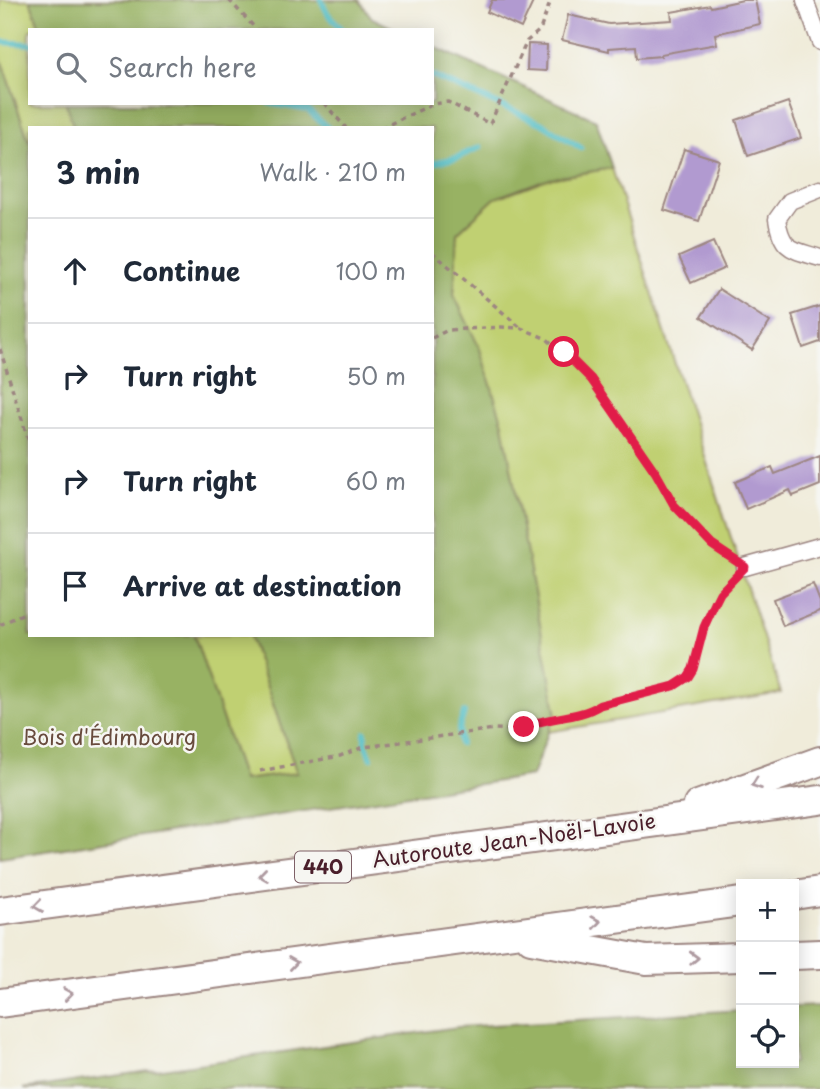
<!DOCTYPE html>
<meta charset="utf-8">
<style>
body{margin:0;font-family:"Playpen Sans",sans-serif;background:#f6f6f7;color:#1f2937}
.controls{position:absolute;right:21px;bottom:21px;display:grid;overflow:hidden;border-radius:0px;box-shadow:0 4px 18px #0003}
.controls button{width:63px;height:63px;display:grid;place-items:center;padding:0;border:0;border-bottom:2px solid #e0e1e3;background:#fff;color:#1f2937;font:35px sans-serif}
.stop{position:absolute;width:21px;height:21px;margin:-16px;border:5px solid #e11d48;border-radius:50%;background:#fff}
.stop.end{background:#e11d48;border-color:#fff;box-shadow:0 2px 7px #0008}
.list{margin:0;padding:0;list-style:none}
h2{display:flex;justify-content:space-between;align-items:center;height:91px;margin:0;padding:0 28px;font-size:30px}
h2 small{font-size:23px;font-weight:400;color:#747a83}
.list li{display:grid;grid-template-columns:46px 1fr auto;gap:21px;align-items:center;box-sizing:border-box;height:105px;padding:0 28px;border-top:2px solid #e0e1e3}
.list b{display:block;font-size:26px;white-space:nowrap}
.list em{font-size:23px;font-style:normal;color:#747a83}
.icon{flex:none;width:38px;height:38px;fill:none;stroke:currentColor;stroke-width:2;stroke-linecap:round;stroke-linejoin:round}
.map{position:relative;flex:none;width:820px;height:1089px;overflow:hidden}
.search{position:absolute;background:#fff;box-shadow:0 4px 18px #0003;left:28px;top:28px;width:406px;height:77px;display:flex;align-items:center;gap:18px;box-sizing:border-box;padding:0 24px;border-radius:0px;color:#747a83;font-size:26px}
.panel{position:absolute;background:#fff;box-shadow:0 4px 18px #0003;left:28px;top:126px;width:406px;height:511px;border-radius:0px}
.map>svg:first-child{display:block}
.green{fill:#c0d072;stroke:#85784e;stroke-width:2}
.forest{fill:#98b264;stroke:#716848;stroke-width:2}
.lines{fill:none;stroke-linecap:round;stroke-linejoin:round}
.stream{stroke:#4dbcc3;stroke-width:6}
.building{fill:#b19ad0}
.minor-casing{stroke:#9d8682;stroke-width:19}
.motorway-casing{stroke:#9d8682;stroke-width:32}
.path{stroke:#9d8682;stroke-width:3.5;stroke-dasharray:5 5;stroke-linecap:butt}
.minor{stroke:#fff;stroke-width:16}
.motorway{stroke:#fff;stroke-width:28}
.oneway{stroke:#ae9aa0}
.route{stroke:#e11d48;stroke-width:9}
.labels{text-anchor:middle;stroke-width:5;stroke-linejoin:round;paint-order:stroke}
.shield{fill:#f6f6f2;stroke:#7e6067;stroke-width:2}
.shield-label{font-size:19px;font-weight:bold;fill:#4a1f2b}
.park-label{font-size:21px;fill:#684b3d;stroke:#f6f6f2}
.street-label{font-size:21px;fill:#4a1f2b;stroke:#f6f6f2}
</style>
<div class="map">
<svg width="820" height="1089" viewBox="0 0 820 1089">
<rect width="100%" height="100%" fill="#f6f6f2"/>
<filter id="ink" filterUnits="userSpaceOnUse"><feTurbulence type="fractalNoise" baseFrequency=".0143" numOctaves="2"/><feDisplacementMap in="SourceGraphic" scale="14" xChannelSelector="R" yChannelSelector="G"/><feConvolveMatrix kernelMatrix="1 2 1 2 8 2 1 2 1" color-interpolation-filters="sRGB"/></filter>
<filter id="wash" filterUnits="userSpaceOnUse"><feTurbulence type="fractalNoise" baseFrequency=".00686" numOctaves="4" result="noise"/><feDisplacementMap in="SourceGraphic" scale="28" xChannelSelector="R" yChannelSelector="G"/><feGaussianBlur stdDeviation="1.57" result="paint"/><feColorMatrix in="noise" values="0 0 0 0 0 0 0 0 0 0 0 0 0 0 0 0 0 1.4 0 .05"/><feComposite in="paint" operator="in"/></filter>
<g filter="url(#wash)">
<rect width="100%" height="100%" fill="#f0ecda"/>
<g class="green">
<polygon points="0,0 30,0 41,30 30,30 30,103 66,103 74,128 30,128 30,145 0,56"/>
<polygon points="612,168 781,693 548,732 556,711 454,295 457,233 495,198 547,179"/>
<polygon points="194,635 249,635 297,773 243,780"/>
</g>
<g class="forest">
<polygon points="30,0 359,0 372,18 397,30 41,30"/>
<polygon points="432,46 596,120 612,168 547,179 495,198 457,233 454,295 480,349 503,424 556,711 532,776 0,858 0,56 30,145 30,635 194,635 243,780 297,773 249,635 432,635 432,128 74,128 66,103 432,103"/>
<polygon points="820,1006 820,1089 23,1089 458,1027 741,1010 741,1063 794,1063 794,1007"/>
</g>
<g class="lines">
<g class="stream">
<polyline points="321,0 328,14 343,30"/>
<polyline points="0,42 30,44"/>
<polyline points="432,76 541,123 581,148"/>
<polyline points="269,103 308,110 328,128"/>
<polyline points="432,163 456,158 480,147"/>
<polyline points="365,733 365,742 371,758"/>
<polyline points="460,744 459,728 464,713"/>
</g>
</g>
<g id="blocks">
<g class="building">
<polygon points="492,0 534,0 521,28 487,12"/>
<polygon points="743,0 755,0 760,24 715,34 717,44 661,54 661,56 637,58 636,46 609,48 609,51 562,40 568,15 609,24 672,20 671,12 710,5 711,7"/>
<polygon points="528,44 547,45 546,71 527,70"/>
<polygon points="788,102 801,138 748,156 736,120"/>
<polygon points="684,149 719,160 699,221 664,210"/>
<polygon points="713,242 725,268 691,283 679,257"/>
<polygon points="719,289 770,322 752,350 701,317"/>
<polygon points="820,306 820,342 803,348 792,315"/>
<polygon points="820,456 820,485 793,496 790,490 746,509 735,482 772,467 775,474"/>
<polygon points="813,584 820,602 820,611 783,626 773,599"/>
</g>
</g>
</g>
<g filter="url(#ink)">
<use href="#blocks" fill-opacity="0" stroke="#9d8682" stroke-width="2"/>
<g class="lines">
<defs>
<g id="minor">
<polyline points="805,0 820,42"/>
<path d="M820,189L790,201L777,219C782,251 792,249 820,258"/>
<polyline points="745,567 820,546"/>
</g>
<g id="motorway">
<polyline points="698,805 820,761"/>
<polyline points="794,895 820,891"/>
<polyline points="0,911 820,800"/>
<polyline points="531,939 646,960 741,957"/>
<polyline points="794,955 820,954"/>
<polyline points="0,1003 741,902"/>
</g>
</defs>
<use href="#minor" class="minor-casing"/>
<use href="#motorway" class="motorway-casing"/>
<g class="path">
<polyline points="229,0 257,30"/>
<polyline points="324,103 346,128"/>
<polyline points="381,128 433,104 448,102 490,124 527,41 540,30 551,0"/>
<polyline points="432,252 521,328"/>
<polyline points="432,338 448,330 502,327 521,328 547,339 591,379 656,473 674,505 712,545 730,557"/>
<polyline points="0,349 30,445"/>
<polyline points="0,625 30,610"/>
<polyline points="260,771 340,756 364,747 494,729 514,730 545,719 589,713 600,705 682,682 693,669 704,627 715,603 720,593 732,580"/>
</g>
<use href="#minor" class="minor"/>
<use href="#motorway" class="motorway"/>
</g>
<defs><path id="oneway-chevron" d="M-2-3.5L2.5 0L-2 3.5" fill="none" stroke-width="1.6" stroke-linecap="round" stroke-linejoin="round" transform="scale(1.75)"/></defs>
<g class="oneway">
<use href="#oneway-chevron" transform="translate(756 784) rotate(160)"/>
<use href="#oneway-chevron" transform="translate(263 875) rotate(172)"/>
<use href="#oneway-chevron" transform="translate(38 906) rotate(172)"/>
<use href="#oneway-chevron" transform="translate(596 922) rotate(-8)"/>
<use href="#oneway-chevron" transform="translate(694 958) rotate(-2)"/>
<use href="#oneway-chevron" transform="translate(293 963) rotate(-8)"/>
<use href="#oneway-chevron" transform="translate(68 994) rotate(-8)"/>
</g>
</g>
<g class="lines" filter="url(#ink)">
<path class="route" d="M524,727C549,716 578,719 600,705L674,686L688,677L693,669L704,627L715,603L720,593L745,567L712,545L674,505L656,473L591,379L564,352"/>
</g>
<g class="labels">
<rect class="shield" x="295" y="851.5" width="56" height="31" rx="5"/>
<g class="shield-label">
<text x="323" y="874">440</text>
</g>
<g class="park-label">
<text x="109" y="745">Bois d'Édimbourg</text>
</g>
<g class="street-label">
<text transform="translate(514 841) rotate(-8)" y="7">Autoroute Jean-Noël-Lavoie</text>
</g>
</g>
</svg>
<div class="controls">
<button>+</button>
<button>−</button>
<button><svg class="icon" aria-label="locate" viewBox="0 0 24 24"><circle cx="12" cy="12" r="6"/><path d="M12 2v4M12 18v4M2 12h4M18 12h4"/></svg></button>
</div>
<div class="stop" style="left:564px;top:352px"></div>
<div class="stop end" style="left:524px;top:727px"></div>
<div class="search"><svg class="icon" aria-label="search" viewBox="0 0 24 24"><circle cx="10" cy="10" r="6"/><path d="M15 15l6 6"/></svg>Search here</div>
<section class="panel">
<h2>3 min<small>Walk · 210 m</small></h2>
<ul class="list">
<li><svg class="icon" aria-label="ahead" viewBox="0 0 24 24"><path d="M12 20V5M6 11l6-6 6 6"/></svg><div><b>Continue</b></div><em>100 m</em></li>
<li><svg class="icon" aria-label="right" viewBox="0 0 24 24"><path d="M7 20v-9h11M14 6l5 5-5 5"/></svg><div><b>Turn right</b></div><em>50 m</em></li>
<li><svg class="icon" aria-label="right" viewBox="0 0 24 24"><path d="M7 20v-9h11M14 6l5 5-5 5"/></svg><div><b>Turn right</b></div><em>60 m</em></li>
<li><svg class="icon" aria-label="arrive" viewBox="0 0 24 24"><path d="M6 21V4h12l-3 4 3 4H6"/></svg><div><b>Arrive at destination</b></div></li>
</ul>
</section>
</div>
